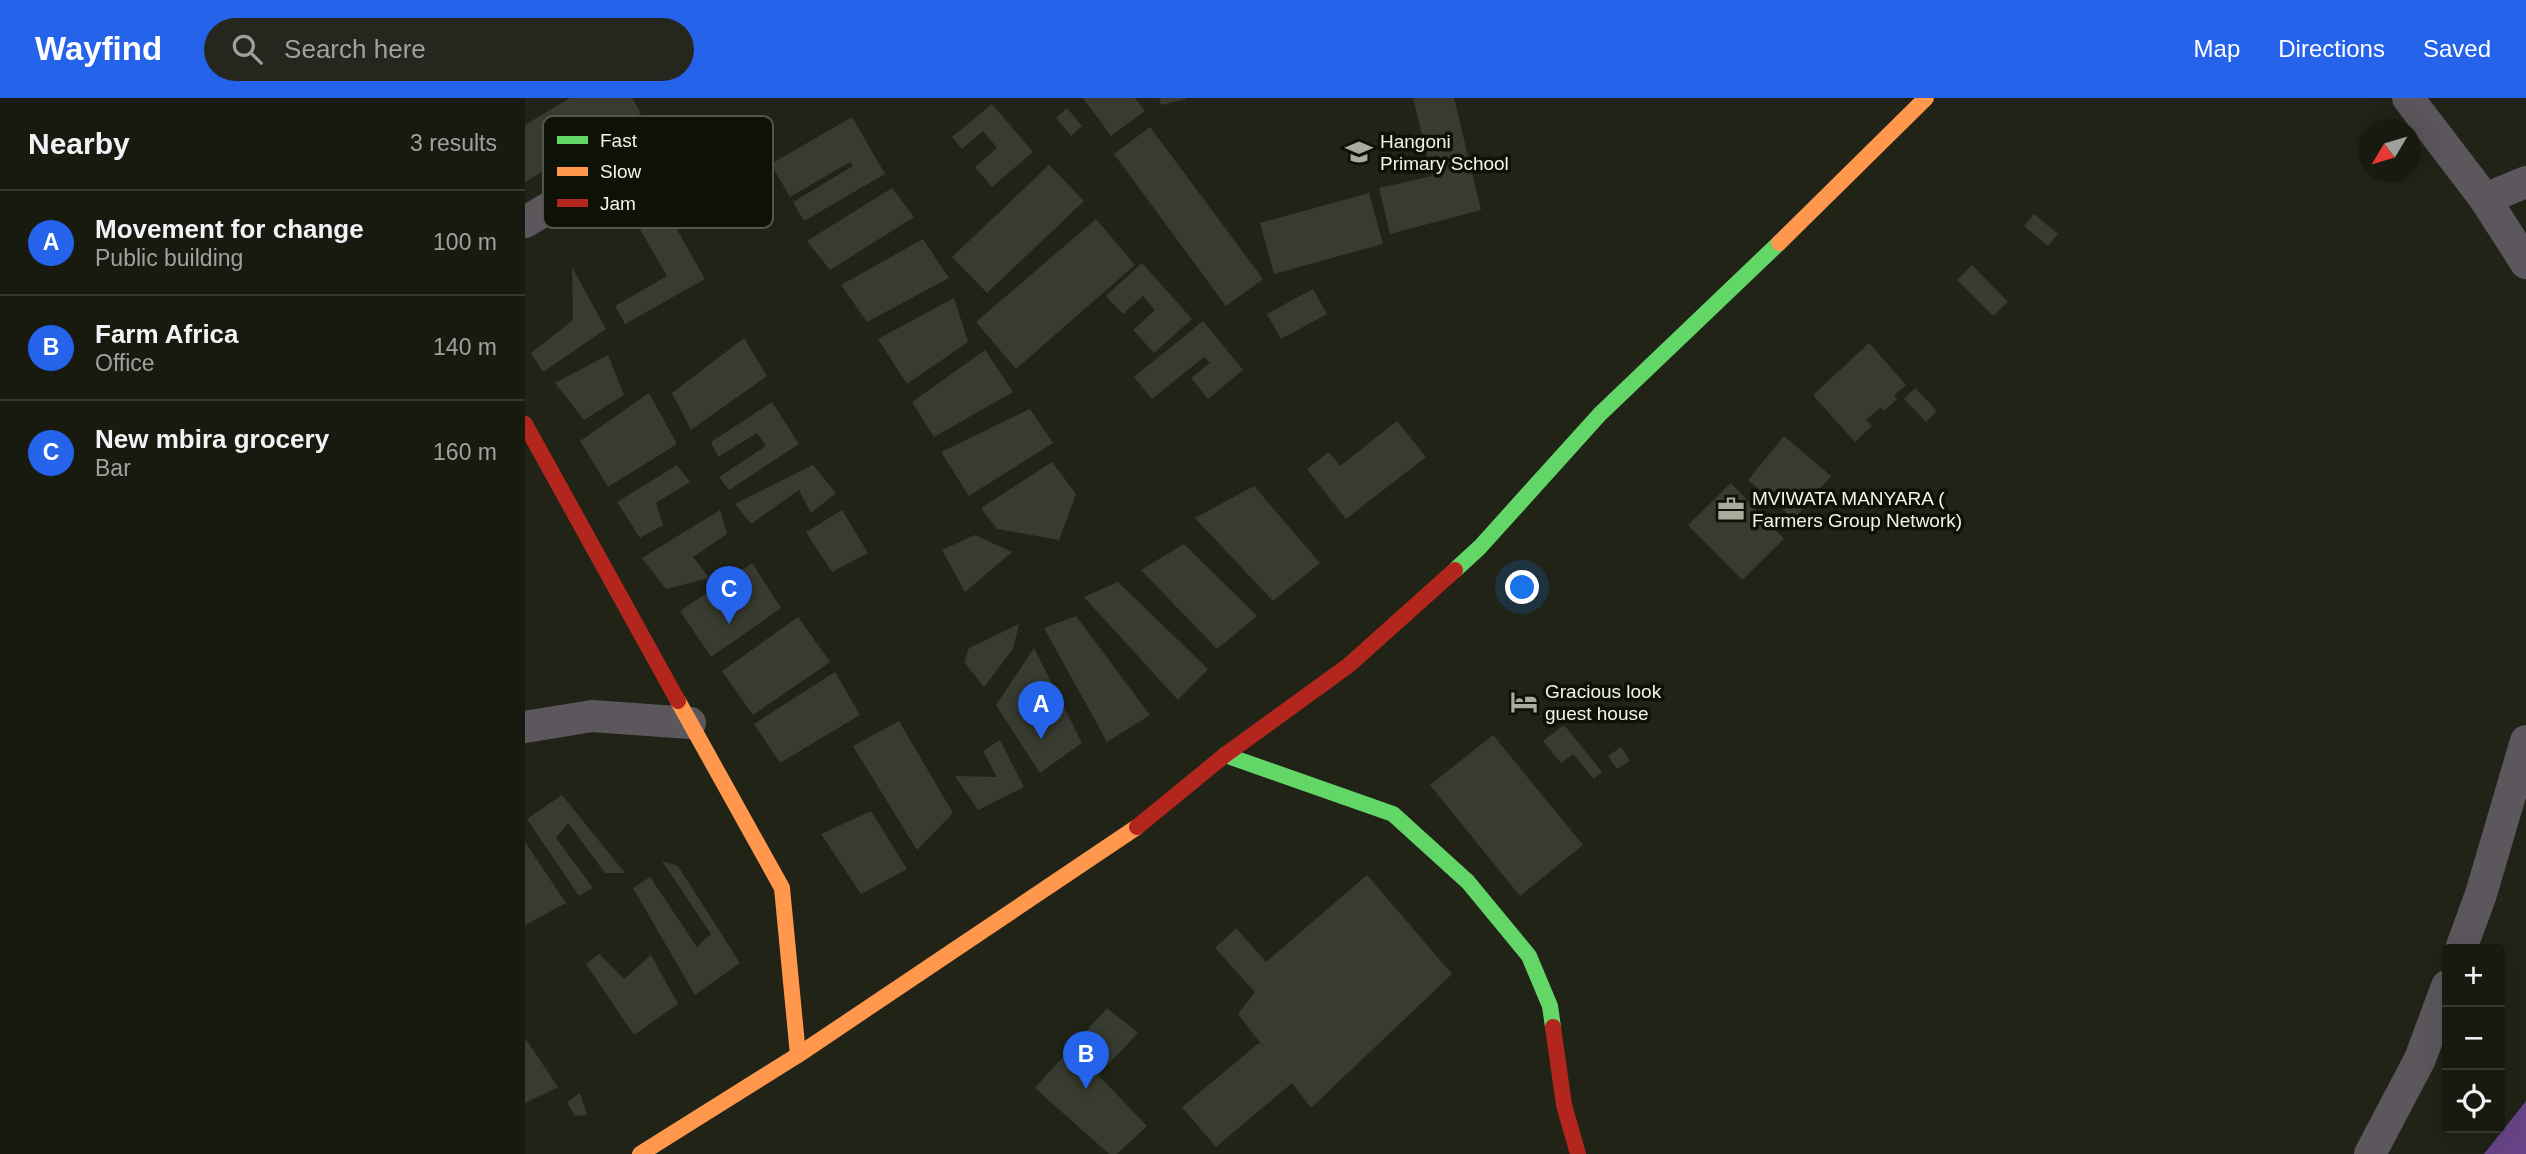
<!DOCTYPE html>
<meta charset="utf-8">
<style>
body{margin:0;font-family:Helvetica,sans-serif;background:#25271e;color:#f1f3f6}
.controls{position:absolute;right:21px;bottom:21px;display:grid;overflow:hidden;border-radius:7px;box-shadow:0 7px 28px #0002}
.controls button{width:63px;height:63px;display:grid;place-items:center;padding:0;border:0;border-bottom:2px solid #363830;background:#181a10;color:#f1f3f6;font:35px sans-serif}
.compass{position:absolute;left:1833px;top:21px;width:63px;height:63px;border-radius:50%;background:#181a10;box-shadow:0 7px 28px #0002;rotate:232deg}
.you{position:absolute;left:998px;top:490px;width:24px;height:24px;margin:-18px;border:5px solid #fff;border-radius:50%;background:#1a73e8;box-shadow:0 0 0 10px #1a73e833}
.badge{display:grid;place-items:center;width:46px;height:46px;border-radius:50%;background:#2563eb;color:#fff;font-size:23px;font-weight:700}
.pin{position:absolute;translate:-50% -58px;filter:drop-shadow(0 2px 4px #0008)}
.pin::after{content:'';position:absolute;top:37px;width:24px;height:21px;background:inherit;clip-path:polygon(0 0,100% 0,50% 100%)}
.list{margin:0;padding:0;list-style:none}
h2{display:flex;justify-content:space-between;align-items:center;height:91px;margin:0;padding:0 28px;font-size:30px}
h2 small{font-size:23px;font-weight:400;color:#9fa19f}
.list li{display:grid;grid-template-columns:46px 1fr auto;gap:21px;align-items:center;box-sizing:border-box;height:105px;padding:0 28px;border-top:2px solid #363830}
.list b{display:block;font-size:26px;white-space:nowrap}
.list p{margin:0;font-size:23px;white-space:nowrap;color:#9fa19f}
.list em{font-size:23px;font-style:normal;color:#9fa19f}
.icon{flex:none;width:38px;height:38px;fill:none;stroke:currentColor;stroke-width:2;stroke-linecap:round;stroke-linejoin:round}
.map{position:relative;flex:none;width:2001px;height:1056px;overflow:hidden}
header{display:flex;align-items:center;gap:42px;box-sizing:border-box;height:98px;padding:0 35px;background:#2563eb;color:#fff}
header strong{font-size:33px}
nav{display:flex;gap:38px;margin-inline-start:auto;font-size:24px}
.search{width:490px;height:63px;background:#25271e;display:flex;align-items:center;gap:18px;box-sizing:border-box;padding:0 24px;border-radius:38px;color:#9fa19f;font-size:26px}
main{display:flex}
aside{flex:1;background:#181a10}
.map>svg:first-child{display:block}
.water{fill:#674487}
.building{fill:#383b30}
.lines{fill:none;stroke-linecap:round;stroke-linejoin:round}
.street{stroke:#5c575d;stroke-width:32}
.fast{stroke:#63d668;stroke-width:16}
.slow{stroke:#ff974d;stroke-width:16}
.jam{stroke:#b3261e;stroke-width:16}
.labels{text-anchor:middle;stroke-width:7;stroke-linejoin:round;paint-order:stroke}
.poi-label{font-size:19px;fill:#f1f5e5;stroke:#0e1106;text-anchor:start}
.key{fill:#0e1106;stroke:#525549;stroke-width:2}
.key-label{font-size:19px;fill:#f1f5e5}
</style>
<header>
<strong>Wayfind</strong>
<div class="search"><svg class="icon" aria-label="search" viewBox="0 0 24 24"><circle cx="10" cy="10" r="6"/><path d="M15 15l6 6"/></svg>Search here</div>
<nav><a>Map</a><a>Directions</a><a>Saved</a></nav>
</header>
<main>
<aside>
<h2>Nearby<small>3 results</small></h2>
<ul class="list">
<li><span class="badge">A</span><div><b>Movement for change</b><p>Public building</p></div><em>100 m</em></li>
<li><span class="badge">B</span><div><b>Farm Africa</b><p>Office</p></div><em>140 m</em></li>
<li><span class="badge">C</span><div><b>New mbira grocery</b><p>Bar</p></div><em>160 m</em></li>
</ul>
</aside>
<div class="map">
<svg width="2001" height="1056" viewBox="0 0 2001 1056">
<rect width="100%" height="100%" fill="#202316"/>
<polygon class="water" points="2001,1003 2001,1056 1959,1056"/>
<g class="building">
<polygon points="45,0 107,0 116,15 0,84 0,27"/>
<polygon points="558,0 610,0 620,13 586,38"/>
<polygon points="634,0 661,0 661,1 636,7"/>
<polygon points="888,0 929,0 956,112 865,136 854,90 907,78"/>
<polygon points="467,6 508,54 467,89 450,69 472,50 458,33 437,51 427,39"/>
<polygon points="542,10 557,28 546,38 531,20"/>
<polygon points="327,19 360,76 279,123 268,104 328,68 325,64 265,99 246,66"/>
<polygon points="625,29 738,181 701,208 589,56"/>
<polygon points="524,67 559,103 462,195 427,159"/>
<polygon points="367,90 389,119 305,172 282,143"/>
<polygon points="844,95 858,146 749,176 735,125"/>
<polygon points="141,112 180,181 100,226 90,208 142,178 113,128"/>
<polygon points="1509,116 1533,136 1523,148 1499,128"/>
<polygon points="571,121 610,167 491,271 451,224"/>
<polygon points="398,141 424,180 342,224 316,187"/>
<polygon points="617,165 667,221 629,255 608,232 630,212 618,198 598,216 581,198"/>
<polygon points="1447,167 1483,204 1468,218 1432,182"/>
<polygon points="47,169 81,231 18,274 6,255 48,222"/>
<polygon points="788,191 802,216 756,241 742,216"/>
<polygon points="429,200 443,244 382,286 353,241"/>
<polygon points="678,223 718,272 683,301 666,280 685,265 679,259 627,301 609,279"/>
<polygon points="219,240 242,278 166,332 147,295"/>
<polygon points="1344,245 1381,287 1369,297 1372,301 1359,313 1356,309 1341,322 1347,328 1330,344 1288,297"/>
<polygon points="460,252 488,294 409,339 387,304"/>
<polygon points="83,257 99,297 59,322 30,285"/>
<polygon points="1390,290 1412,313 1401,324 1379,301"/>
<polygon points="124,295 152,346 83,389 55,343"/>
<polygon points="247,304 274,346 204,392 194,379 241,348 232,335 193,359 186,344"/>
<polygon points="505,311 528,345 444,398 416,354"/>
<polygon points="872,323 901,359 821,421 782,371 804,354 815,368"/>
<polygon points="1259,338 1306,378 1269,421 1223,382"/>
<polygon points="527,364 551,396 534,442 472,431 456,410"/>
<polygon points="152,367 165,384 131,405 138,427 115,440 92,404"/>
<polygon points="288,367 311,395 286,415 274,392 226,426 210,406"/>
<polygon points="1206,385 1259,441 1217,482 1163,427"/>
<polygon points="729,388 795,465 748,503 670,420"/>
<polygon points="195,412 202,436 168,459 184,480 141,491 117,460"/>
<polygon points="317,412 343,455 307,474 281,434"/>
<polygon points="450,437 487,454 440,494 417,452"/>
<polygon points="659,446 732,518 692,551 616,472"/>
<polygon points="227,465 256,510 186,559 155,513"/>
<polygon points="593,484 683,571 653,602 559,499"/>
<polygon points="551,518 625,617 582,644 519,530"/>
<polygon points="273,519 305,564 228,617 197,573"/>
<polygon points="494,526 488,551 459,589 439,564 444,550"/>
<polygon points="509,550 557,645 515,675 471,607"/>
<polygon points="310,574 335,617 255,665 229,626"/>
<polygon points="374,623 428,715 392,752 328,648"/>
<polygon points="1039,627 1077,674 1069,681 1048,656 1036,665 1018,643"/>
<polygon points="968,637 1058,747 995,798 905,687"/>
<polygon points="475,642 499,689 453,712 430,678 472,679 458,653"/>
<polygon points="1096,649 1105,663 1092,671 1083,658"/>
<polygon points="37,697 100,775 80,775 43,725 31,740 68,790 54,798 2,721"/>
<polygon points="346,713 382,771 336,796 296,736"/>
<polygon points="0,744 41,805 0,827"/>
<polygon points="137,763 153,768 215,865 170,897 108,790 125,779 172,849 186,836"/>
<polygon points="842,777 927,876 786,1010 767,985 691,1049 657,1009 734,945 740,951 713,916 730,894 690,850 711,830 741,864"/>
<polygon points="74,856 99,881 126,857 153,906 109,937 61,866"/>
<polygon points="582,910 613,935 573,977 622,1028 592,1056 584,1056 510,990"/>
<polygon points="0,940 33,989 0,1005"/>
<polygon points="55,995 62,1017 50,1018 42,1004"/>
</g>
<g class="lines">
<g class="street">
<polyline points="1883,0 1960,101 2001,165"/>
<polyline points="1960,101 2001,84"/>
<polyline points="0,124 128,48"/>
<polyline points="0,629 67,618 165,625"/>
<polyline points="1936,851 1956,796 2001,643"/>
<polyline points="1845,1056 1895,961 1922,888"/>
</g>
<g class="fast">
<polyline points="930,472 955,449 1075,316 1254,145"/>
<polyline points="700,657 868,716 943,784 1004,858 1025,908 1028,929"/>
</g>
<g class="slow">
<polyline points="1254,145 1401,0"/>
<polyline points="153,603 257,790 273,957"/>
<polyline points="115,1056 273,957 612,729"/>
</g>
<g class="jam">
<polyline points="0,326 153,603"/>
<polyline points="612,729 700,657 824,567 930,472"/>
<polyline points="1028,929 1039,1007 1053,1056"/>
</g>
</g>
<defs>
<symbol id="school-bare" viewBox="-9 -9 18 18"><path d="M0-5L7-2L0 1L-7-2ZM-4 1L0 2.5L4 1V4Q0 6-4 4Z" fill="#a8ac9d" stroke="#0e1106" stroke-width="2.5" paint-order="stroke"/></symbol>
<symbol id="office-bare" viewBox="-9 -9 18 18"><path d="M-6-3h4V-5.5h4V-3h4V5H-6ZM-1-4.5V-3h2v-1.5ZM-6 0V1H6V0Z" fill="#a8ac9d" stroke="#0e1106" stroke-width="2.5" paint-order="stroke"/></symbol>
<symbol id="hotel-bare" viewBox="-9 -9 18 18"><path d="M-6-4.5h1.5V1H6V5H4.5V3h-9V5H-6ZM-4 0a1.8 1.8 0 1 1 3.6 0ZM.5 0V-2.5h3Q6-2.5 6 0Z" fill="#a8ac9d" stroke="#0e1106" stroke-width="2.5" paint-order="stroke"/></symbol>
</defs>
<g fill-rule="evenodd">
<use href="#school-bare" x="815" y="35" width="38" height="38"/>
<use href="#office-bare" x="1187" y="392" width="38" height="38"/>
<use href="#hotel-bare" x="980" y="585" width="38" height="38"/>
</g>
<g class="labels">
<g class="poi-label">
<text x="855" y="50">Hangoni<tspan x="855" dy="22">Primary School</tspan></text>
<text x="1227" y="407">MVIWATA MANYARA (<tspan x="1227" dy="22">Farmers Group Network)</tspan></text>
<text x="1020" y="600">Gracious look<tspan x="1020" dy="22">guest house</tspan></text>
</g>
</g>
<rect x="18" y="18" width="230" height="112" rx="10" class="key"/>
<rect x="32" y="38" width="31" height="8" fill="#63d668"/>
<rect x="32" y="69" width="31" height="9" fill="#ff974d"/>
<rect x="32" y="101" width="31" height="8" fill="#b3261e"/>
<g class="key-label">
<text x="75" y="49">Fast</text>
<text x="75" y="80">Slow</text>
<text x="75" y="112">Jam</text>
</g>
</svg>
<div class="controls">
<button>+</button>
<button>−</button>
<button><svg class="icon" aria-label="locate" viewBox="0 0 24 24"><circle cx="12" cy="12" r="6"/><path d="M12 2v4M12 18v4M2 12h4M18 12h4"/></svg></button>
</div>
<svg class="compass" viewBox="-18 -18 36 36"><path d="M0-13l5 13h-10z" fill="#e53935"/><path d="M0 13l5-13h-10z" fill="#9fa19f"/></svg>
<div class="you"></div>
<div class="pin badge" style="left:516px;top:641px">A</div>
<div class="pin badge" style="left:561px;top:991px">B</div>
<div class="pin badge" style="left:204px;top:526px">C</div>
</div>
</main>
